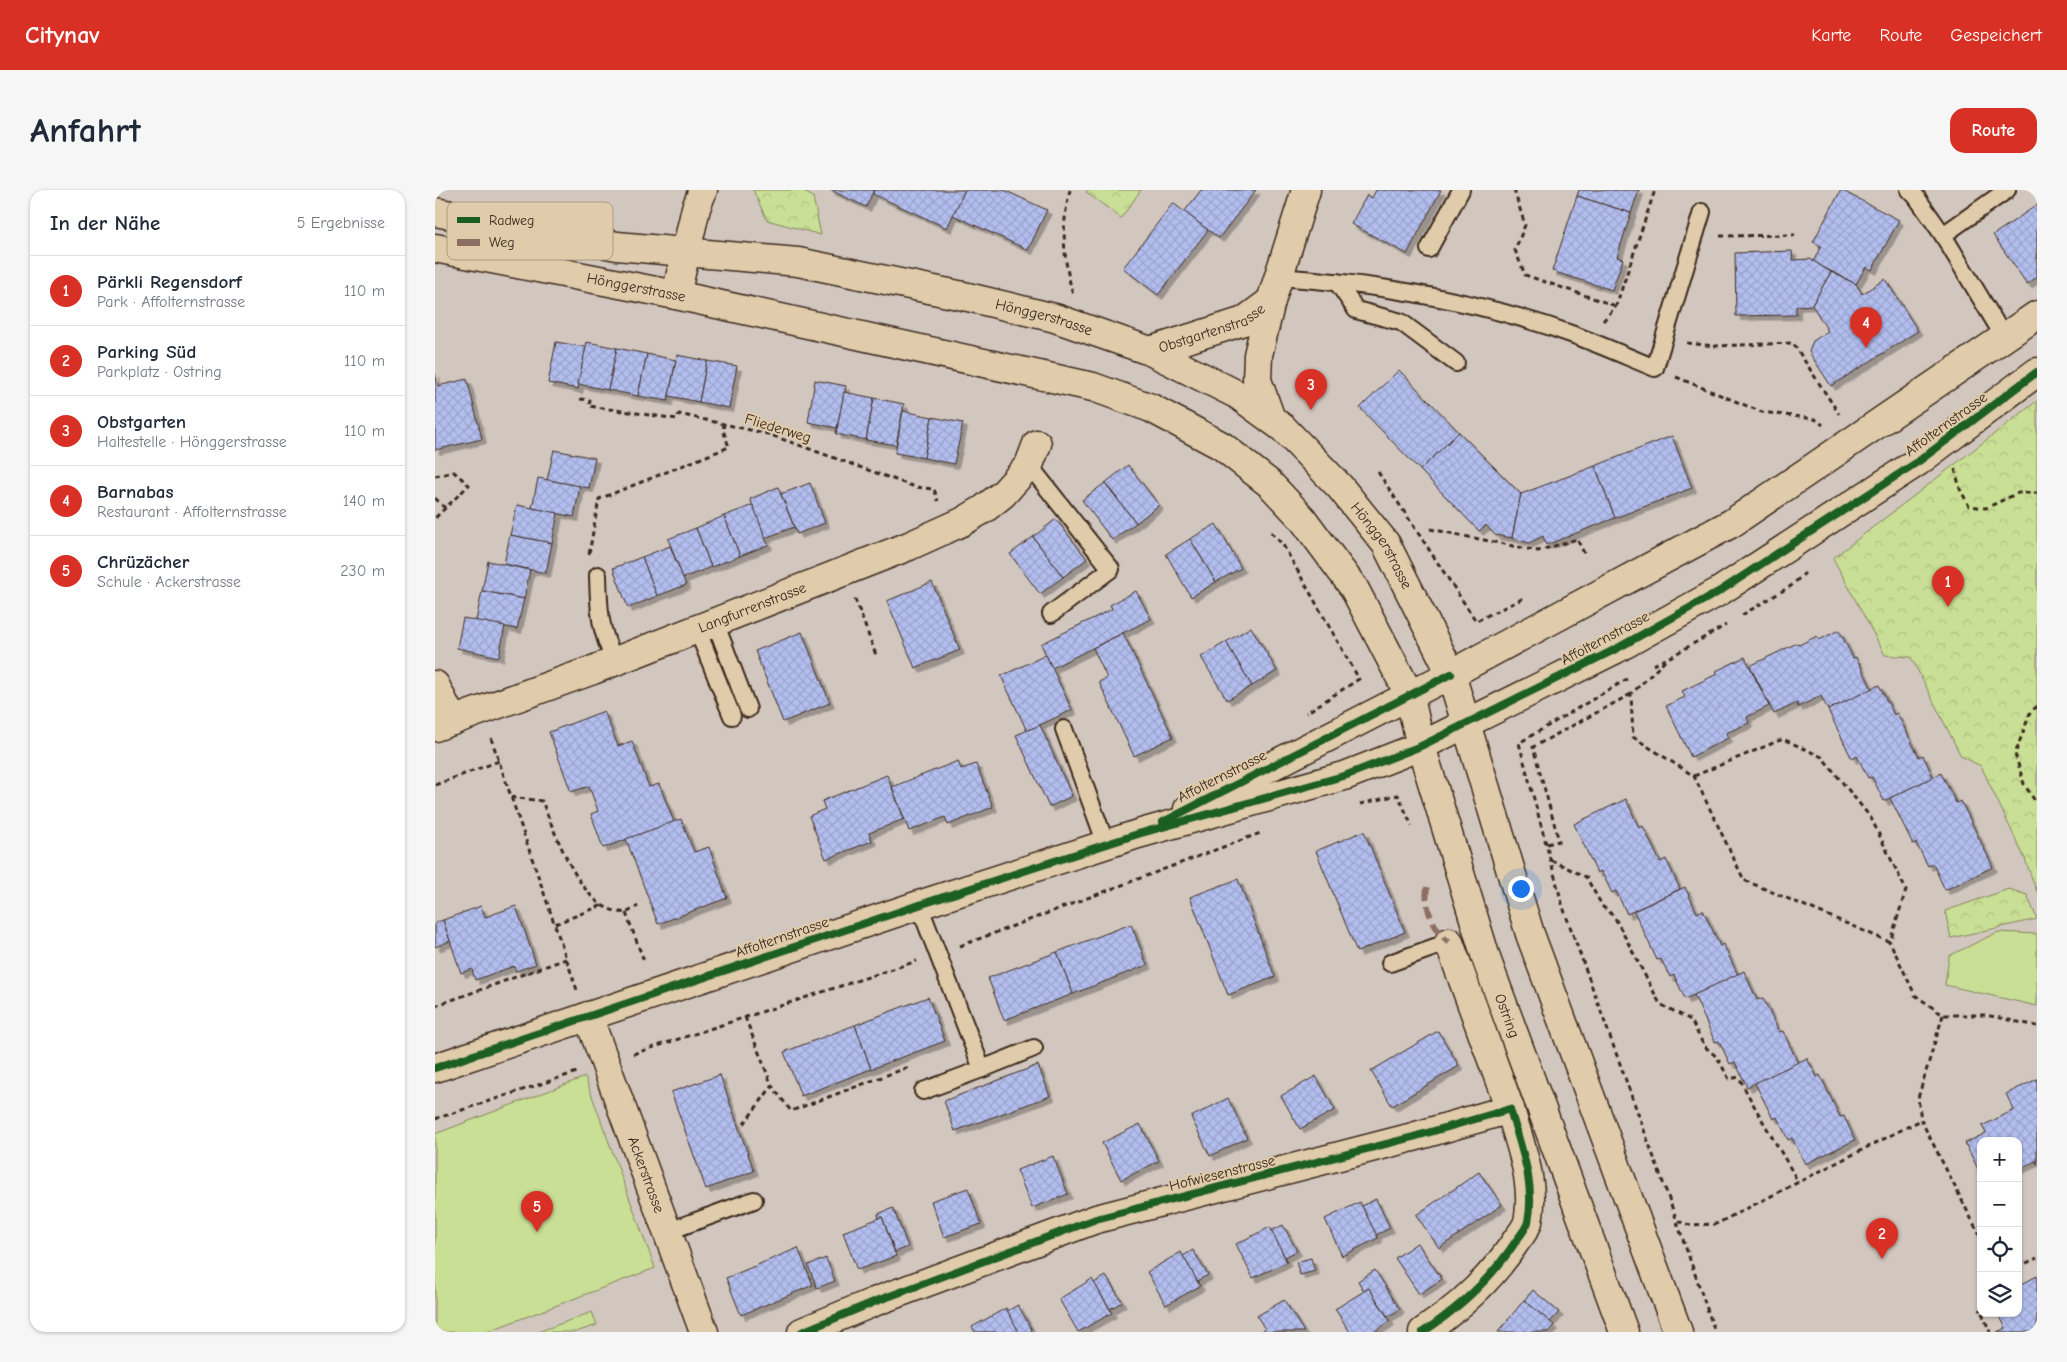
<!DOCTYPE html>
<html lang="de">
<meta charset="utf-8">
<style>
body{margin:0;font-family:"Comic Neue",sans-serif;background:#f6f6f7;color:#1f2937}
.controls{position:absolute;right:15px;bottom:15px;display:grid;overflow:hidden;border-radius:10px;box-shadow:0 1px 4px #0004}
.controls button{width:45px;height:45px;display:grid;place-items:center;padding:0;border:0;border-bottom:1px solid #e0e1e3;background:#fff;color:#1f2937;font:25px sans-serif}
.you{position:absolute;left:1085px;top:698px;width:18px;height:18px;margin:-12px;border:4px solid #fff;border-radius:50%;background:#1a73e8;box-shadow:0 0 0 8px #1a73e833}
.badge{display:grid;place-items:center;width:32px;height:32px;border-radius:50%;background:#d93025;color:#fff;font-size:16px;font-weight:700}
.pin{position:absolute;translate:-50% -41px;filter:drop-shadow(0 1px 2px #0008)}
.pin::after{content:'';position:absolute;top:26px;width:18px;height:15px;background:inherit;clip-path:polygon(0 0,100% 0,50% 100%)}
.list{margin:0;padding:0;list-style:none}
h2{display:flex;justify-content:space-between;align-items:center;height:65px;margin:0;padding:0 20px;font-size:21px}
h2 small{font-size:16px;font-weight:400;color:#747a83}
.list li{display:grid;grid-template-columns:32px 1fr auto;gap:15px;align-items:center;box-sizing:border-box;height:70px;padding:0 20px;border-top:1px solid #e0e1e3}
.list b{display:block;font-size:19px;white-space:nowrap}
.list p{margin:0;font-size:16px;white-space:nowrap;color:#747a83}
.list em{font-size:16px;font-style:normal;color:#747a83}
.icon{flex:none;width:28px;height:28px;fill:none;stroke:currentColor;stroke-width:2;stroke-linecap:round;stroke-linejoin:round}
.map{position:relative;flex:none;width:1602px;height:1142px;overflow:hidden;border-radius:15px}
header{display:flex;align-items:center;gap:30px;box-sizing:border-box;height:70px;padding:0 25px;background:#d93025;color:#fff}
header strong{font-size:24px}
nav{display:flex;gap:28px;margin-inline-start:auto;font-size:18px}
.intro{display:flex;align-items:center;justify-content:space-between;box-sizing:border-box;height:120px;padding:0 30px}
h1{margin:0;font-size:35px}
.button{padding:12px 22px;border-radius:15px;background:#d93025;color:#fff;font-size:18px;font-weight:700}
main{display:flex;gap:30px;padding:0 30px}
aside{flex:1;background:#fff;border-radius:15px;box-shadow:0 1px 4px #0004}
.map>svg:first-child{display:block}
.forest{fill:url(#forest-crowns);stroke:#82845a}
.pitch{fill:#c9df95;stroke:#82845a}
.building{fill:url(#building-cross-hatch);stroke:#3b2a1e;filter:url(#shadow)}
.lines{fill:none;stroke-linecap:round;stroke-linejoin:round}
.service-casing{stroke:#3b2a1e;stroke-width:20}
.minor-casing{stroke:#3b2a1e;stroke-width:31}
.tertiary-casing{stroke:#3b2a1e;stroke-width:31}
.secondary-casing{stroke:#3b2a1e;stroke-width:31}
.path{stroke:#3b2a1e;stroke-width:3;stroke-dasharray:5 4;stroke-linecap:butt}
.service{stroke:#e0cbaa;stroke-width:16}
.minor{stroke:#e0cbaa;stroke-width:28}
.tertiary{stroke:#e0cbaa;stroke-width:28}
.secondary{stroke:#e0cbaa;stroke-width:28}
.quiet{stroke:#8d6e63;stroke-width:6;stroke-dasharray:12 6;stroke-linecap:butt}
.cycleway-casing{stroke:#e0cbaa;stroke-width:11}
.cycleway{stroke:#1b5e20;stroke-width:8}
.labels{text-anchor:middle;stroke-width:4;stroke-linejoin:round;paint-order:stroke}
.street-label{font-size:15px;fill:#3b2a1e;stroke:#e0cbaa}
.key{fill:#e0cbaa;stroke:#ae9b80;stroke-width:1}
.key-label{font-size:14px;fill:#3b2a1e}
</style>
<header>
<strong>Citynav</strong>
<nav><a>Karte</a><a>Route</a><a>Gespeichert</a></nav>
</header>
<div class="intro"><h1>Anfahrt</h1><a class="button">Route</a></div>
<main>
<aside>
<h2>In der Nähe<small>5 Ergebnisse</small></h2>
<ul class="list">
<li><span class="badge">1</span><div><b>Pärkli Regensdorf</b><p>Park · Affolternstrasse</p></div><em>110 m</em></li>
<li><span class="badge">2</span><div><b>Parking Süd</b><p>Parkplatz · Ostring</p></div><em>110 m</em></li>
<li><span class="badge">3</span><div><b>Obstgarten</b><p>Haltestelle · Hönggerstrasse</p></div><em>110 m</em></li>
<li><span class="badge">4</span><div><b>Barnabas</b><p>Restaurant · Affolternstrasse</p></div><em>140 m</em></li>
<li><span class="badge">5</span><div><b>Chrüzächer</b><p>Schule · Ackerstrasse</p></div><em>230 m</em></li>
</ul>
</aside>
<div class="map">
<svg width="1602" height="1142" viewBox="0 0 1602 1142">
<defs>
<pattern id="forest-crowns" width="20" height="18" patternUnits="userSpaceOnUse" patternTransform="scale(1.25)"><rect width="20" height="18" fill="#c9df95"/><path d="M2 6a3 3 0 1 1 6 0M12 15a3 3 0 1 1 6 0" fill="none" stroke="#aec080"/></pattern>
<pattern id="building-cross-hatch" width="8" height="8" patternUnits="userSpaceOnUse" patternTransform="scale(1.25)"><rect width="8" height="8" fill="#b3beef"/><path d="M0 0l8 8M0 8l8-8" fill="none" stroke="#9ba3cc"/></pattern>
<filter id="shadow"><feDropShadow dx="4.5" dy="4.5" stdDeviation="0" flood-color="#0004"/></filter>
</defs>
<rect width="100%" height="100%" fill="#d2c7bf"/>
<filter id="ink" filterUnits="userSpaceOnUse"><feTurbulence type="fractalNoise" baseFrequency=".02" numOctaves="2"/><feDisplacementMap in="SourceGraphic" scale="10" xChannelSelector="R" yChannelSelector="G"/><feConvolveMatrix kernelMatrix="1 2 1 2 8 2 1 2 1" color-interpolation-filters="sRGB"/></filter>
<g filter="url(#ink)">
<g class="forest">
<polygon points="318,0 367,0 378,7 386,45 332,30"/>
<polygon points="653,0 706,0 686,28 651,2"/>
<polygon points="1602,211 1602,702 1590,669 1546,576 1526,566 1476,467 1450,465 1398,368"/>
<polygon points="1574,699 1592,705 1602,729 1516,748 1510,721"/>
</g>
<g class="pitch">
<polygon points="1563,742 1602,744 1602,816 1510,795 1514,766"/>
<polygon points="150,887 220,1078 51,1142 0,1142 0,944"/>
<polygon points="157,1122 162,1135 141,1142 103,1142"/>
</g>
<g class="building">
<polygon points="395,0 439,0 431,17"/>
<polygon points="439,0 530,0 512,38 438,4"/>
<polygon points="530,0 569,0 612,20 593,60 518,25"/>
<polygon points="766,0 821,0 784,48 749,22"/>
<polygon points="941,0 1006,0 972,64 916,34 932,5 937,8"/>
<polygon points="1144,0 1204,0 1196,23 1142,6"/>
<polygon points="1406,0 1464,30 1437,80 1431,77 1421,94 1378,72 1386,56 1378,52"/>
<polygon points="1142,6 1196,23 1182,67 1188,69 1177,100 1117,81"/>
<polygon points="738,13 773,40 723,105 688,78"/>
<polygon points="1602,15 1602,87 1592,94 1558,45"/>
<polygon points="1357,61 1358,70 1375,69 1396,82 1377,115 1361,116 1361,125 1301,126 1300,63"/>
<polygon points="1396,82 1421,94 1427,104 1450,89 1483,141 1396,196 1374,162 1378,151 1393,141 1377,115"/>
<polygon points="121,152 151,157 143,199 113,193"/>
<polygon points="152,152 182,158 173,200 143,194"/>
<polygon points="182,158 212,164 203,206 173,200"/>
<polygon points="212,164 241,170 233,211 203,206"/>
<polygon points="242,165 272,171 264,212 234,206"/>
<polygon points="272,171 302,176 294,218 264,212"/>
<polygon points="964,180 1024,242 985,280 925,218"/>
<polygon points="0,183 3,196 32,189 47,249 0,260"/>
<polygon points="380,190 411,196 402,238 373,232"/>
<polygon points="409,202 439,208 431,250 401,244"/>
<polygon points="439,208 469,214 461,255 431,250"/>
<polygon points="468,221 497,227 489,268 460,263"/>
<polygon points="497,227 528,233 519,274 489,268"/>
<polygon points="1024,242 1086,304 1077,348 1060,345 1051,335 1044,341 985,280"/>
<polygon points="1237,246 1257,298 1180,328 1160,276"/>
<polygon points="119,260 160,268 154,298 112,290"/>
<polygon points="693,275 724,315 701,333 670,293"/>
<polygon points="1160,276 1180,328 1111,355 1108,346 1094,353 1077,348 1086,304"/>
<polygon points="103,288 145,296 139,327 97,318"/>
<polygon points="375,293 390,333 362,344 346,304"/>
<polygon points="670,293 701,333 677,350 647,310"/>
<polygon points="343,297 359,337 330,348 315,309"/>
<polygon points="82,315 123,323 117,353 75,345"/>
<polygon points="318,315 333,355 305,366 289,326"/>
<polygon points="289,326 305,366 276,377 261,338"/>
<polygon points="621,329 652,369 628,387 598,347"/>
<polygon points="781,334 806,378 781,392 755,349"/>
<polygon points="261,338 276,377 248,388 233,349"/>
<polygon points="75,345 117,353 111,383 69,374"/>
<polygon points="598,347 628,387 605,404 575,364"/>
<polygon points="755,349 781,392 756,407 731,364"/>
<polygon points="235,356 251,395 222,406 207,367"/>
<polygon points="207,367 222,406 193,418 178,378"/>
<polygon points="53,371 95,380 89,409 47,401"/>
<polygon points="497,392 525,460 480,478 452,411"/>
<polygon points="47,401 89,409 82,439 41,431"/>
<polygon points="701,401 716,429 617,478 606,454 677,419 675,415"/>
<polygon points="28,428 70,436 64,467 22,458"/>
<polygon points="816,437 842,481 817,496 791,452"/>
<polygon points="1404,440 1418,468 1421,467 1437,499 1393,520 1386,506 1363,517 1362,513 1339,524 1315,476 1362,453 1364,455 1382,446 1384,450"/>
<polygon points="367,442 395,513 348,532 320,461"/>
<polygon points="688,443 738,547 699,566 664,492 672,488 658,458"/>
<polygon points="791,452 817,496 792,510 766,467"/>
<polygon points="611,465 637,520 592,541 566,486"/>
<polygon points="1310,467 1334,516 1312,527 1314,533 1291,543 1293,548 1256,567 1231,516 1250,507 1247,501 1282,484 1281,481"/>
<polygon points="1444,495 1459,525 1462,523 1484,567 1488,565 1498,587 1449,611 1437,587 1433,588 1422,566 1417,569 1393,520"/>
<polygon points="169,521 183,556 197,551 214,597 224,594 239,632 168,658 156,624 163,621 154,596 136,602 114,542"/>
<polygon points="605,535 637,606 614,617 581,545"/>
<polygon points="523,571 526,579 541,574 558,617 513,635 510,627 474,641 457,597"/>
<polygon points="1506,583 1521,613 1526,611 1558,677 1510,700 1498,674 1493,676 1481,653 1478,654 1455,608"/>
<polygon points="452,585 469,629 434,643 437,651 391,669 374,626 390,619 387,611"/>
<polygon points="1191,609 1204,638 1208,636 1225,672 1231,669 1245,699 1192,724 1181,701 1177,703 1166,681 1162,683 1139,634"/>
<polygon points="246,629 259,662 274,657 292,708 223,734 191,649"/>
<polygon points="929,641 970,742 922,762 881,661"/>
<polygon points="803,689 840,787 793,805 755,707"/>
<polygon points="1250,697 1262,723 1268,720 1285,756 1288,754 1303,785 1250,809 1239,785 1235,787 1226,769 1222,770 1199,721"/>
<polygon points="46,716 50,727 81,716 101,774 81,781 79,776 40,790 37,779 26,783 8,730"/>
<polygon points="8,730 15,751 0,757 0,733"/>
<polygon points="696,734 712,775 638,804 622,762"/>
<polygon points="622,762 638,804 569,830 553,788"/>
<polygon points="1309,781 1322,810 1328,808 1344,842 1348,841 1363,873 1312,897 1300,872 1295,874 1284,851 1280,852 1259,805"/>
<polygon points="493,807 510,851 436,879 420,835"/>
<polygon points="420,835 436,879 366,906 349,862"/>
<polygon points="1003,841 1024,876 957,916 936,881"/>
<polygon points="1372,868 1382,887 1385,885 1405,927 1409,926 1420,950 1370,974 1357,948 1353,950 1342,927 1338,929 1320,893"/>
<polygon points="603,875 615,906 520,941 509,911"/>
<polygon points="285,885 319,981 271,999 236,902"/>
<polygon points="881,886 900,920 865,939 846,906"/>
<polygon points="1602,889 1602,974 1601,971 1583,979 1583,951 1546,951 1546,985 1530,953 1551,943 1547,936 1579,920 1571,904"/>
<polygon points="793,908 812,948 775,966 756,927"/>
<polygon points="705,934 724,971 686,990 667,953"/>
<polygon points="618,966 633,1004 597,1018 582,980"/>
<polygon points="1044,982 1067,1015 1004,1058 981,1025"/>
<polygon points="533,998 546,1034 509,1047 496,1011"/>
<polygon points="941,1009 955,1038 941,1045 927,1016"/>
<polygon points="925,1012 943,1048 907,1066 890,1029"/>
<polygon points="458,1018 473,1057 460,1062 447,1027 444,1028 443,1024"/>
<polygon points="447,1027 461,1066 422,1080 408,1042"/>
<polygon points="848,1035 862,1061 850,1067 836,1041"/>
<polygon points="835,1037 852,1072 818,1088 801,1054"/>
<polygon points="982,1053 1007,1089 984,1104 960,1068"/>
<polygon points="363,1058 378,1095 306,1125 291,1088"/>
<polygon points="758,1060 773,1085 762,1091 748,1066"/>
<polygon points="746,1062 765,1096 731,1115 712,1082"/>
<polygon points="391,1068 400,1091 382,1098 373,1075"/>
<polygon points="876,1068 880,1081 865,1085 861,1072"/>
<polygon points="940,1080 965,1119 953,1127 934,1098 929,1101 923,1091"/>
<polygon points="671,1086 687,1112 675,1119 659,1093"/>
<polygon points="1602,1086 1602,1142 1562,1142 1571,1138 1563,1123 1583,1123 1583,1096"/>
<polygon points="657,1089 677,1123 643,1142 624,1109"/>
<polygon points="934,1098 955,1131 939,1142 915,1142 900,1119"/>
<polygon points="1098,1100 1124,1122 1115,1132 1089,1110"/>
<polygon points="849,1110 869,1142 825,1142 830,1139 822,1126"/>
<polygon points="1089,1110 1119,1135 1113,1142 1063,1142"/>
<polygon points="583,1115 597,1140 595,1142 584,1142 572,1121"/>
<polygon points="571,1118 584,1142 540,1142 537,1137"/>
</g>
<g class="lines">
<defs>
<g id="service">
<polyline points="1474,0 1480,5 1508,45 1569,147"/>
<polyline points="1508,45 1572,0"/>
<polyline points="994,59 1026,0"/>
<path d="M844,87C942,94 1046,111 1139,145C1166,155 1193,167 1220,178L1267,22"/>
<polyline points="902,92 921,120 966,132 1021,173"/>
<polyline points="594,275 676,379 616,424"/>
<path d="M163,385C164,420 164,439 180,471"/>
<polyline points="280,432 313,519"/>
<polyline points="262,439 297,526"/>
<polyline points="629,539 671,654"/>
<polyline points="484,715 547,879 488,901"/>
<polyline points="955,773 1014,752"/>
<polyline points="547,879 599,858"/>
<polyline points="231,1042 319,1010"/>
</g>
<g id="minor">
<path id="s1" d="M715,161L809,131L836,111"/>
<polyline points="836,229 822,190 823,165 836,111 871,0"/>
<polyline points="0,495 18,531"/>
<path id="s2" d="M0,537L158,480L474,356L527,332L549,319L568,304L594,275L602,254"/>
<polyline points="1014,752 1075,919"/>
<path id="s3" d="M153,826L269,1142"/>
<path d="M367,1142L439,1112L661,1029L978,947L1075,919C1085,955 1101,993 1093,1032C1091,1038 1085,1046 1081,1051C1057,1088 1024,1118 988,1142"/>
</g>
<g id="tertiary">
<polyline points="241,105 261,18 268,0"/>
<polyline points="753,619 1016,484 1297,333 1602,125"/>
<polyline points="0,878 484,715 703,644 912,585 986,556 1181,459 1285,401 1484,271 1602,182"/>
</g>
<g id="secondary">
<path id="s4" d="M0,22L182,56L363,72L533,107L620,128L715,161L803,205L848,238L905,297L951,354L1016,484L1095,744L1243,1142"/>
<path id="s5" d="M0,58L241,105L658,197L716,218L787,256L835,294L867,328L919,398L974,504L986,556L1052,771L1189,1142"/>
</g>
</defs>
<use href="#service" class="service-casing"/>
<use href="#minor" class="minor-casing"/>
<use href="#tertiary" class="tertiary-casing"/>
<use href="#secondary" class="secondary-casing"/>
<g class="path">
<path d="M635,0C626,35 628,70 638,104"/>
<polyline points="1079,0 1090,35 1080,60 1090,85 1181,116"/>
<polyline points="1285,46 1360,45"/>
<polyline points="1168,131 1181,116 1220,0"/>
<polyline points="1252,153 1280,156 1358,153 1404,224"/>
<polyline points="1241,187 1327,222 1380,229 1388,235"/>
<polyline points="145,209 155,210 154,216 242,229 244,224 333,244 480,297 499,299 503,311"/>
<polyline points="1520,279 1525,299 1534,316 1551,318 1583,303 1602,303"/>
<polyline points="943,282 1041,431 1091,407"/>
<polyline points="0,286 19,282 34,295 0,328"/>
<polyline points="0,308 10,318"/>
<polyline points="995,339 1103,361 1142,349 1151,367"/>
<polyline points="836,342 848,355 924,489 871,523"/>
<polyline points="154,364 164,309 294,257 288,240 289,234"/>
<polyline points="420,409 441,465"/>
<polyline points="1307,425 1356,396 1370,383"/>
<polyline points="1230,471 1196,504 1198,547 1259,586 1309,690 1455,752 1480,805 1508,825 1551,825 1602,836"/>
<polyline points="1218,475 1237,466 1291,435"/>
<polyline points="1192,489 1084,553 1128,717 1242,1031 1255,1035 1281,1034 1486,930"/>
<polyline points="1602,516 1595,523 1580,564 1589,594 1602,614"/>
<polyline points="56,548 142,800"/>
<polyline points="1259,586 1348,549 1387,567 1436,628 1471,700 1455,752"/>
<polyline points="0,595 64,571"/>
<path d="M76,607L107,611C119,641 142,704 172,718C177,721 185,722 191,723L203,716"/>
<polyline points="925,614 963,605 977,636"/>
<polyline points="1112,654 1124,651 1098,557 1196,504"/>
<path d="M1116,670L1151,687L1168,717L1179,726L1225,814L1256,830L1269,856L1282,867L1294,889L1304,887C1322,924 1344,957 1363,992"/>
<polyline points="191,723 209,771"/>
<polyline points="120,734 168,715"/>
<polyline points="525,756 828,642"/>
<polyline points="0,816 131,769"/>
<polyline points="1508,825 1483,908 1486,930 1546,1048"/>
<polyline points="310,827 337,896 356,921 471,878 474,882"/>
<polyline points="198,864 482,771"/>
<polyline points="0,929 142,882"/>
<polyline points="309,934 337,896"/>
<polyline points="1242,1032 1280,1142"/>
<polyline points="1583,1077 1602,1068"/>
<polyline points="1545,1119 1546,1121"/>
<polyline points="1547,1123 1555,1142"/>
</g>
<use href="#service" class="service"/>
<use href="#minor" class="minor"/>
<use href="#tertiary" class="tertiary"/>
<use href="#secondary" class="secondary"/>
<path class="quiet" d="M992,697C989,717 998,739 1014,752"/>
<defs>
<g id="cycleway">
<polyline points="728,632 1016,484"/>
<polyline points="0,878 484,715 703,644 912,585 986,556 1181,459 1285,401 1484,271 1602,182"/>
<path d="M367,1142L439,1112L661,1029L978,947L1075,919C1085,955 1101,993 1093,1032C1091,1038 1085,1046 1081,1051C1057,1088 1024,1118 988,1142"/>
</g>
</defs>
<use href="#cycleway" class="cycleway-casing"/>
<use href="#cycleway" class="cycleway"/>
</g>
</g>
<g class="labels">
<g class="street-label">
<text dy="5" stroke="none"><textPath href="#s5" startOffset="205">Hönggerstrasse</textPath></text>
<text dy="5" stroke="none"><textPath href="#s4" startOffset="619">Hönggerstrasse</textPath></text>
<text dy="5" stroke="none"><textPath href="#s1" startOffset="66">Obstgartenstrasse</textPath></text>
<text transform="translate(1511 234) rotate(-36)" y="5">Affolternstrasse</text>
<text transform="translate(343 238) rotate(17)" y="5">Fliederweg</text>
<text dy="5" stroke="none"><textPath href="#s4" startOffset="1039">Hönggerstrasse</textPath></text>
<text dy="5" stroke="none"><textPath href="#s2" startOffset="339">Langfurrenstrasse</textPath></text>
<text transform="translate(1170 448) rotate(-28)" y="5">Affolternstrasse</text>
<text transform="translate(787 586) rotate(-27)" y="5">Affolternstrasse</text>
<text transform="translate(347 747) rotate(-19)" y="5">Affolternstrasse</text>
<text dy="5" stroke="none"><textPath href="#s5" startOffset="1466">Ostring</textPath></text>
<text transform="translate(787 983) rotate(-14)" y="5">Hofwiesenstrasse</text>
<text dy="5" stroke="none"><textPath href="#s3" startOffset="169">Ackerstrasse</textPath></text>
</g>
</g>
<rect x="12" y="12" width="166" height="58" rx="8" class="key"/>
<rect x="22" y="27" width="23" height="6" fill="#1b5e20"/>
<rect x="22" y="49" width="23" height="7" fill="#8d6e63"/>
<g class="key-label">
<text x="54" y="35">Radweg</text>
<text x="54" y="57">Weg</text>
</g>
</svg>
<div class="controls">
<button>+</button>
<button>−</button>
<button><svg class="icon" aria-label="locate" viewBox="0 0 24 24"><circle cx="12" cy="12" r="6"/><path d="M12 2v4M12 18v4M2 12h4M18 12h4"/></svg></button>
<button><svg class="icon" aria-label="layers" viewBox="0 0 24 24"><path d="M12 4l9 5-9 5-9-5zM3 14l9 5 9-5"/></svg></button>
</div>
<div class="you"></div>
<div class="pin badge" style="left:1513px;top:417px">1</div>
<div class="pin badge" style="left:1447px;top:1069px">2</div>
<div class="pin badge" style="left:876px;top:220px">3</div>
<div class="pin badge" style="left:1431px;top:158px">4</div>
<div class="pin badge" style="left:102px;top:1042px">5</div>
</div>
</main>
